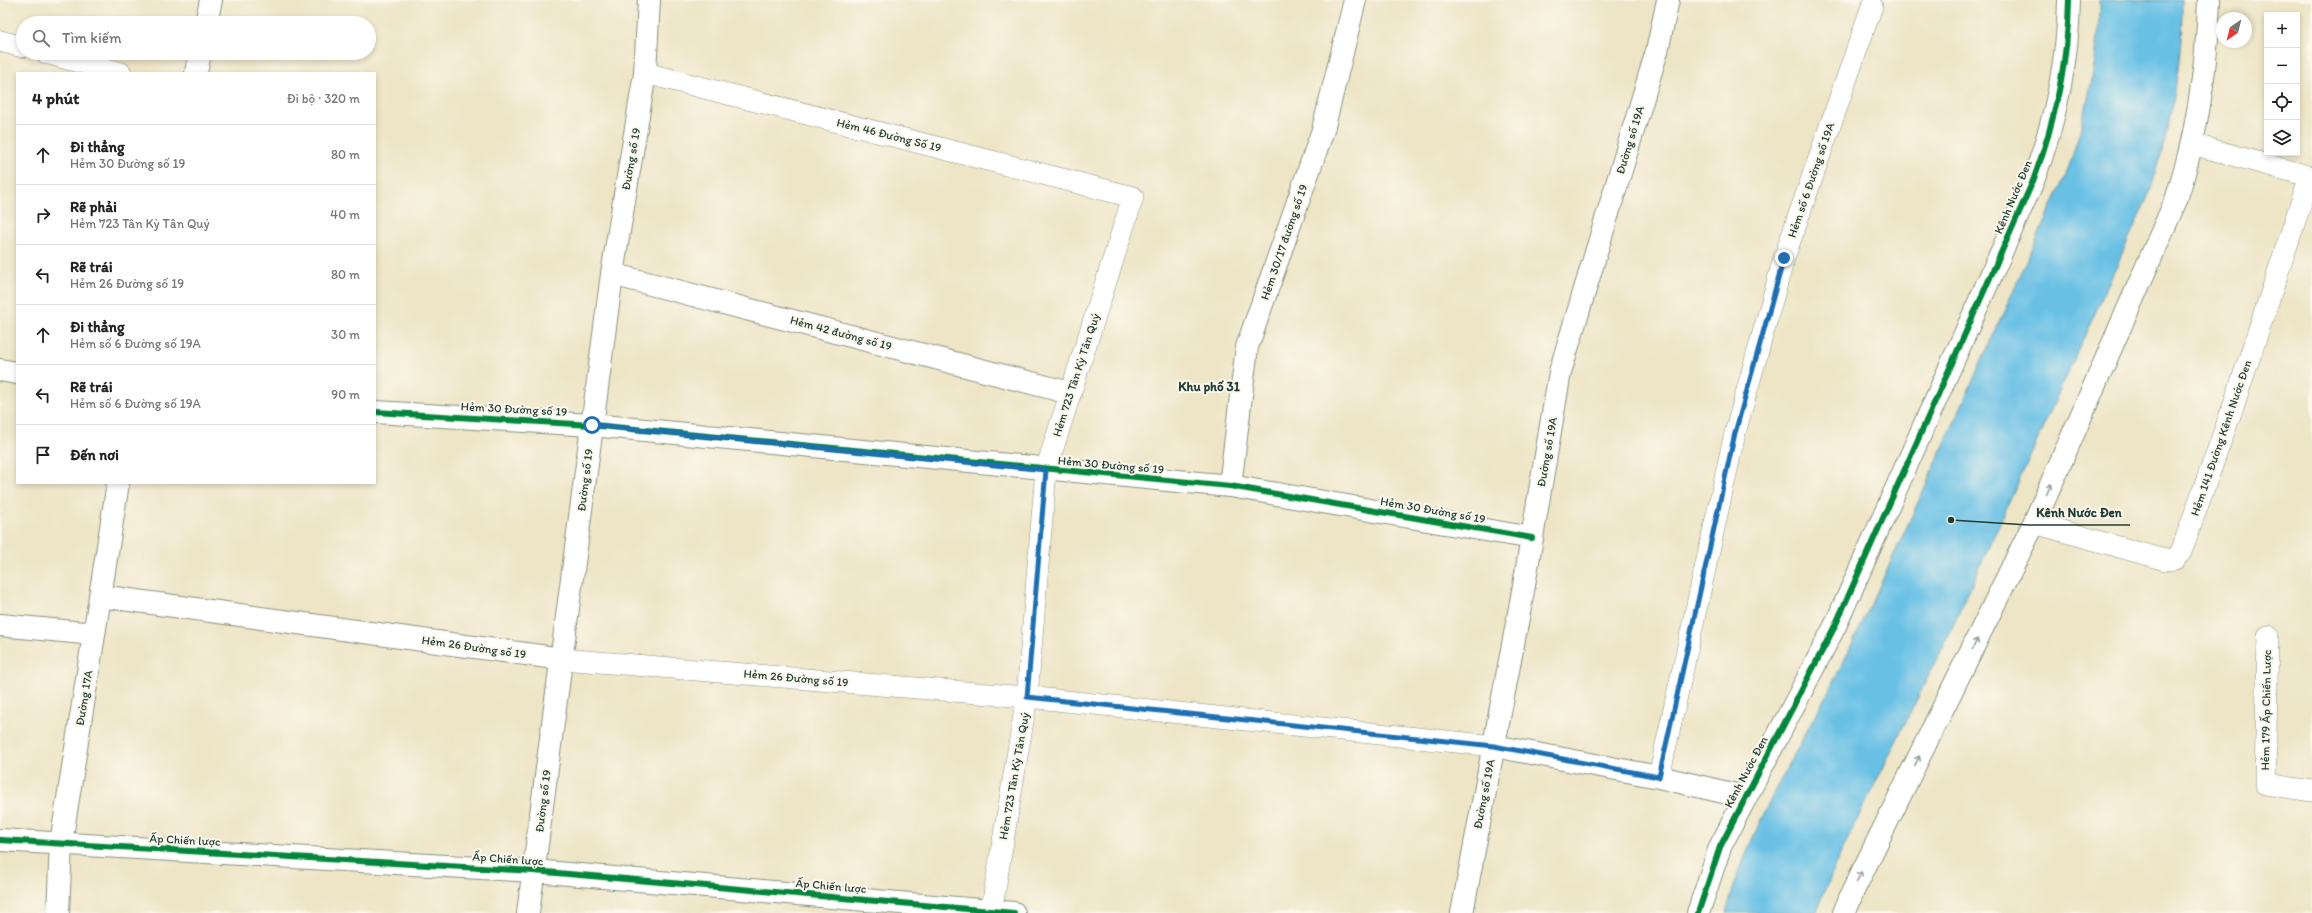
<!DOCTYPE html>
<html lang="vi">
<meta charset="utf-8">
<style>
body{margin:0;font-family:Itim,sans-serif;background:#f6f6f6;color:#222}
.controls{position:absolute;right:12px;top:12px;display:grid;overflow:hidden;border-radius:0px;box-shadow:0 2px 6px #0003}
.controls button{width:36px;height:36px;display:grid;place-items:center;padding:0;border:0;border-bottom:1px solid #e0e0e0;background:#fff;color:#222;font:20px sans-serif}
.compass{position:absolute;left:2216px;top:12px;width:36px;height:36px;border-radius:50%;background:#fff;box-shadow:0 2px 6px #0003;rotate:215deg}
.stop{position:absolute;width:12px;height:12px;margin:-9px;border:3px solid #1f6fb2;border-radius:50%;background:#fff}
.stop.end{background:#1f6fb2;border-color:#fff;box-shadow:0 1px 4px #0008}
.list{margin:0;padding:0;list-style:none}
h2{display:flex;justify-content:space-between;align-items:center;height:52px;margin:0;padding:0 16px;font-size:17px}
h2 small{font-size:13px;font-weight:400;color:#767676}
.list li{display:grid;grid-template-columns:26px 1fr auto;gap:12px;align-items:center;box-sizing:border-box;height:60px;padding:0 16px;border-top:1px solid #e0e0e0}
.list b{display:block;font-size:15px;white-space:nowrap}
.list p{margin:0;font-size:13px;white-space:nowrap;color:#767676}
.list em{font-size:13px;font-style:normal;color:#767676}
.icon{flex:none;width:22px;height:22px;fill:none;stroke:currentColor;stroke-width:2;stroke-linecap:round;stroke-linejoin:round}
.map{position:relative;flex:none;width:2312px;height:913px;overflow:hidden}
.search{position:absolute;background:#fff;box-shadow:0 2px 6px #0003;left:16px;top:16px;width:360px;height:44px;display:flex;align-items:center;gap:10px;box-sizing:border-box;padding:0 14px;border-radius:22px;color:#767676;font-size:15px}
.panel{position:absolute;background:#fff;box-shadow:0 2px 6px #0003;left:16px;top:72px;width:360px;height:412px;border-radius:0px}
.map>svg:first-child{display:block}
.water{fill:#68c0e5;stroke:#447e8c}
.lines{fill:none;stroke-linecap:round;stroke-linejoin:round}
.service-casing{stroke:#86917d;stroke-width:22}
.minor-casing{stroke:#86917d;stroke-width:24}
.tertiary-casing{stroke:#86917d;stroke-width:24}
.service{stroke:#fff;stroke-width:21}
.minor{stroke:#fff;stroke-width:22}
.tertiary{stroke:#fff;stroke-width:22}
.cycleway-casing{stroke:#fbf7ec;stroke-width:8}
.cycleway{stroke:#00873e;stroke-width:6}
.oneway{stroke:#8f9e9a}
.route{stroke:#1f6fb2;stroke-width:5}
.labels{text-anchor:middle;stroke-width:4;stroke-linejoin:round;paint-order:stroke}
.street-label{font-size:12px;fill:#1f3d34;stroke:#fbf7ec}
.neighbourhood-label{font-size:13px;font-weight:bold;fill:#1f3d34;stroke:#fbf7ec}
.leader{fill:none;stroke:#1f3d34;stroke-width:1.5}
.callout-dot{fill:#1f3d34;stroke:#fbf7ec;stroke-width:1.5}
.callout-label{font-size:13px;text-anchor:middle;font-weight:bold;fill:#1f3d34;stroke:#fbf7ec;stroke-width:4;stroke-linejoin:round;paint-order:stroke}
</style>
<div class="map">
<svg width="2312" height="913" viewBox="0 0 2312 913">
<rect width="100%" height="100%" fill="#fbf7ec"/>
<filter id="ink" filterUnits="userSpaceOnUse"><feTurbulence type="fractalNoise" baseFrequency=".025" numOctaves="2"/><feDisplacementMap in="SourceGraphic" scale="8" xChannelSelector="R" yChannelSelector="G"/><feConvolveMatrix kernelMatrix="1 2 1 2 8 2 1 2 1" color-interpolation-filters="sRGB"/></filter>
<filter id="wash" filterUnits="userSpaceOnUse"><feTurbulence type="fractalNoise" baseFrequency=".012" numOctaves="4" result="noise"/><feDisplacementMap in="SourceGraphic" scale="16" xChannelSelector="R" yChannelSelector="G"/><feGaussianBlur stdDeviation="0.9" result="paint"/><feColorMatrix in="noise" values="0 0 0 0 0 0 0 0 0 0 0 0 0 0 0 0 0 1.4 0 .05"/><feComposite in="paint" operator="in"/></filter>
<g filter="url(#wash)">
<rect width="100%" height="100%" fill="#eee5c6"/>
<path class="water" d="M2099,0H2182C2183,65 2170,130 2150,192L1948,637L1843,848L1816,913H1726C1752,815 1813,728 1856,636C1928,484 1995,329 2066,175C2085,120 2100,59 2099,0Z"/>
</g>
<g filter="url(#ink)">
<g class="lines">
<defs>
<g id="service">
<polyline points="0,41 23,47"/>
<polyline points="46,53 121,73"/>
<polyline points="645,73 1133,197 1046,470 1027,697 991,913"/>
<polyline points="2192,144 2312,177"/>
<polyline points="2034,523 2165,560 2175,559 2181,552 2233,407 2310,176"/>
<polyline points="2268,636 2265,784 2312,791"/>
<polyline points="562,659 1027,697 1494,746"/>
<polyline points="1659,777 1735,433 1784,258 1872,6"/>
</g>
<g id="minor">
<polyline points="206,23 211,0"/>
<polyline points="196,73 200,53"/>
<polyline points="612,274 1070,393"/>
<polyline points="0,370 17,373"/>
<polyline points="375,412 592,425 1230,486 1532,538"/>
<polyline points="1230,486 1247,347 1323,130 1355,0"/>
<polyline points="100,596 562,659"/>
<polyline points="0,625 94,634"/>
<polyline points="1494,746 1659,777 1745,797"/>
<polyline points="0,840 534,871 1014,913"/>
<polyline points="58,913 61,843 118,483"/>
<polyline points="528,913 612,274 645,73 649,0"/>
<polyline points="1462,913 1522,597 1560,372 1657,51 1668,0"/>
</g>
<g id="tertiary">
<path d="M1698,913L1720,847L1835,626L2033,181C2055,122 2068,62 2069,0"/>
<path d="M1844,913L1853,891L2034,523L2176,200C2197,136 2207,67 2209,0"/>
</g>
</defs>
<use href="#service" class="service-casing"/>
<use href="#minor" class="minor-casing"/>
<use href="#tertiary" class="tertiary-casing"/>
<use href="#service" class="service"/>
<use href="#minor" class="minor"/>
<use href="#tertiary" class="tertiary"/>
<defs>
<g id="cycleway">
<polyline points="375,412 592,425 1230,486 1532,538"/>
<polyline points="0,840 534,871 1014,913"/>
<path d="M1698,913L1720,847L1835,626L2033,181C2055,122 2068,62 2069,0"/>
</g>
</defs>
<use href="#cycleway" class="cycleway-casing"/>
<use href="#cycleway" class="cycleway"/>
</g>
<defs><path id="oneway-shaft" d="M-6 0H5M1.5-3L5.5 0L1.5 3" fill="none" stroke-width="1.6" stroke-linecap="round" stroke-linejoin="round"/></defs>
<g class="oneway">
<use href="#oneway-shaft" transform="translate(2049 489) rotate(-66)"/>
<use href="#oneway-shaft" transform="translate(1975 644) rotate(-64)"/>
<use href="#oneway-shaft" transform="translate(1917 761) rotate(-64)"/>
<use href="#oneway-shaft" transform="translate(1859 877) rotate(-64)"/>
</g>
</g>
<g class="lines" filter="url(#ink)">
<polyline class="route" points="592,425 1046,470 1027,697 1494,746 1659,777 1735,433 1784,258"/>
</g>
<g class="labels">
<g class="street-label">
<text transform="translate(889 135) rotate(14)" y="4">Hẻm 46 Đường Số 19</text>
<text transform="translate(1630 140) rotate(-73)" y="4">Đường số 19A</text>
<text transform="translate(631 159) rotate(-80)" y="4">Đường số 19</text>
<text transform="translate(1811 180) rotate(-71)" y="4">Hẻm số 6 Đường số 19A</text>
<text transform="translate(2013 197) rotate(-67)" y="4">Kênh Nước Đen</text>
<text transform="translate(1284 242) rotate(-71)" y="4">Hẻm 30/17 đường số 19</text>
<text transform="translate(841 333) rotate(15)" y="4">Hẻm 42 đường số 19</text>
<text transform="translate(1076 375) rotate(-72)" y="4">Hẻm 723 Tân Kỳ Tân Quý</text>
<text transform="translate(514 409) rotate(3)" y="4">Hẻm 30 Đường số 19</text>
<text transform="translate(2221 438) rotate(-71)" y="4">Hẻm 141 Đường Kênh Nước Đen</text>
<text transform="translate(1547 452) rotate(-80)" y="4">Đường số 19A</text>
<text transform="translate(1111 465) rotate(5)" y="4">Hẻm 30 Đường số 19</text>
<text transform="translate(585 480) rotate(-83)" y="4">Đường số 19</text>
<text transform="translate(1433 510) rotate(10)" y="4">Hẻm 30 Đường số 19</text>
<text transform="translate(474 647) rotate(8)" y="4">Hẻm 26 Đường số 19</text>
<text transform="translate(796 678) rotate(5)" y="4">Hẻm 26 Đường số 19</text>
<text transform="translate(84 698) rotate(-81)" y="4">Đường 17A</text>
<text transform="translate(2266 710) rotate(-89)" y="4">Hẻm 179 Ấp Chiến Lược</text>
<text transform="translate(1746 772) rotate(-62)" y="4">Kênh Nước Đen</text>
<text transform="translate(1014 776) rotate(-80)" y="4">Hẻm 723 Tân Kỳ Tân Quý</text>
<text transform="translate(1484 794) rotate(-79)" y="4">Đường số 19A</text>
<text transform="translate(543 801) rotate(-83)" y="4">Đường số 19</text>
<text transform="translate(185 840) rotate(3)" y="4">Ấp Chiến lược</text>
<text transform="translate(508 859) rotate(4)" y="4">Ấp Chiến lược</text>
<text transform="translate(831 886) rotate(5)" y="4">Ấp Chiến lược</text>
</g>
<g class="neighbourhood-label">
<text x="1209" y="391">Khu phố 31</text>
</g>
</g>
<path class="leader" d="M1951 520L2028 525H2130"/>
<circle class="callout-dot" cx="1951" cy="520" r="4"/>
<g class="callout-label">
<text x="2079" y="517">Kênh Nước Đen</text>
</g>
</svg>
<div class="controls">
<button>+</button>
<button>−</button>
<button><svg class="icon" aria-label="locate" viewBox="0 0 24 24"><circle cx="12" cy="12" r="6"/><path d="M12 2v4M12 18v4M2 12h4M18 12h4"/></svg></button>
<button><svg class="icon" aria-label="layers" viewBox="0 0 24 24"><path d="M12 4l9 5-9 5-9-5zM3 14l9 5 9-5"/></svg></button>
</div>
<svg class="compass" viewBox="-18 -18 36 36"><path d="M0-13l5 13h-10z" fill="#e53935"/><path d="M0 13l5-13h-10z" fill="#767676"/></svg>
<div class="stop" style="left:592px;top:425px"></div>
<div class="stop end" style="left:1784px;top:258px"></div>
<div class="search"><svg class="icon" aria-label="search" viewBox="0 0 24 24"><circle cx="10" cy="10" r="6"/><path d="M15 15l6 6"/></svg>Tìm kiếm</div>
<section class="panel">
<h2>4 phút<small>Đi bộ · 320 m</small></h2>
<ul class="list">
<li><svg class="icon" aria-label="ahead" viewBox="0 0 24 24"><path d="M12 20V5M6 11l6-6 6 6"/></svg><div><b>Đi thẳng</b><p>Hẻm 30 Đường số 19</p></div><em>80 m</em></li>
<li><svg class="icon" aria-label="right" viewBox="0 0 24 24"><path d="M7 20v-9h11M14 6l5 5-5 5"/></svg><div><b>Rẽ phải</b><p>Hẻm 723 Tân Kỳ Tân Quý</p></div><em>40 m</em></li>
<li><svg class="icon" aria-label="left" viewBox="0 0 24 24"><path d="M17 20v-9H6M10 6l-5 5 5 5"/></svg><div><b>Rẽ trái</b><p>Hẻm 26 Đường số 19</p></div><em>80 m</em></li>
<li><svg class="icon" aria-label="ahead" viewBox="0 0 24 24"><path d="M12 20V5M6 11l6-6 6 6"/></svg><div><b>Đi thẳng</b><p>Hẻm số 6 Đường số 19A</p></div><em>30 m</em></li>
<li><svg class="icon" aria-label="left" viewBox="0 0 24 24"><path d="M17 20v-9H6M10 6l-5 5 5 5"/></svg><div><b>Rẽ trái</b><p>Hẻm số 6 Đường số 19A</p></div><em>90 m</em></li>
<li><svg class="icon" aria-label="arrive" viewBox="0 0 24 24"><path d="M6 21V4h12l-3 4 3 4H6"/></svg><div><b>Đến nơi</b></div></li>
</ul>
</section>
</div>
